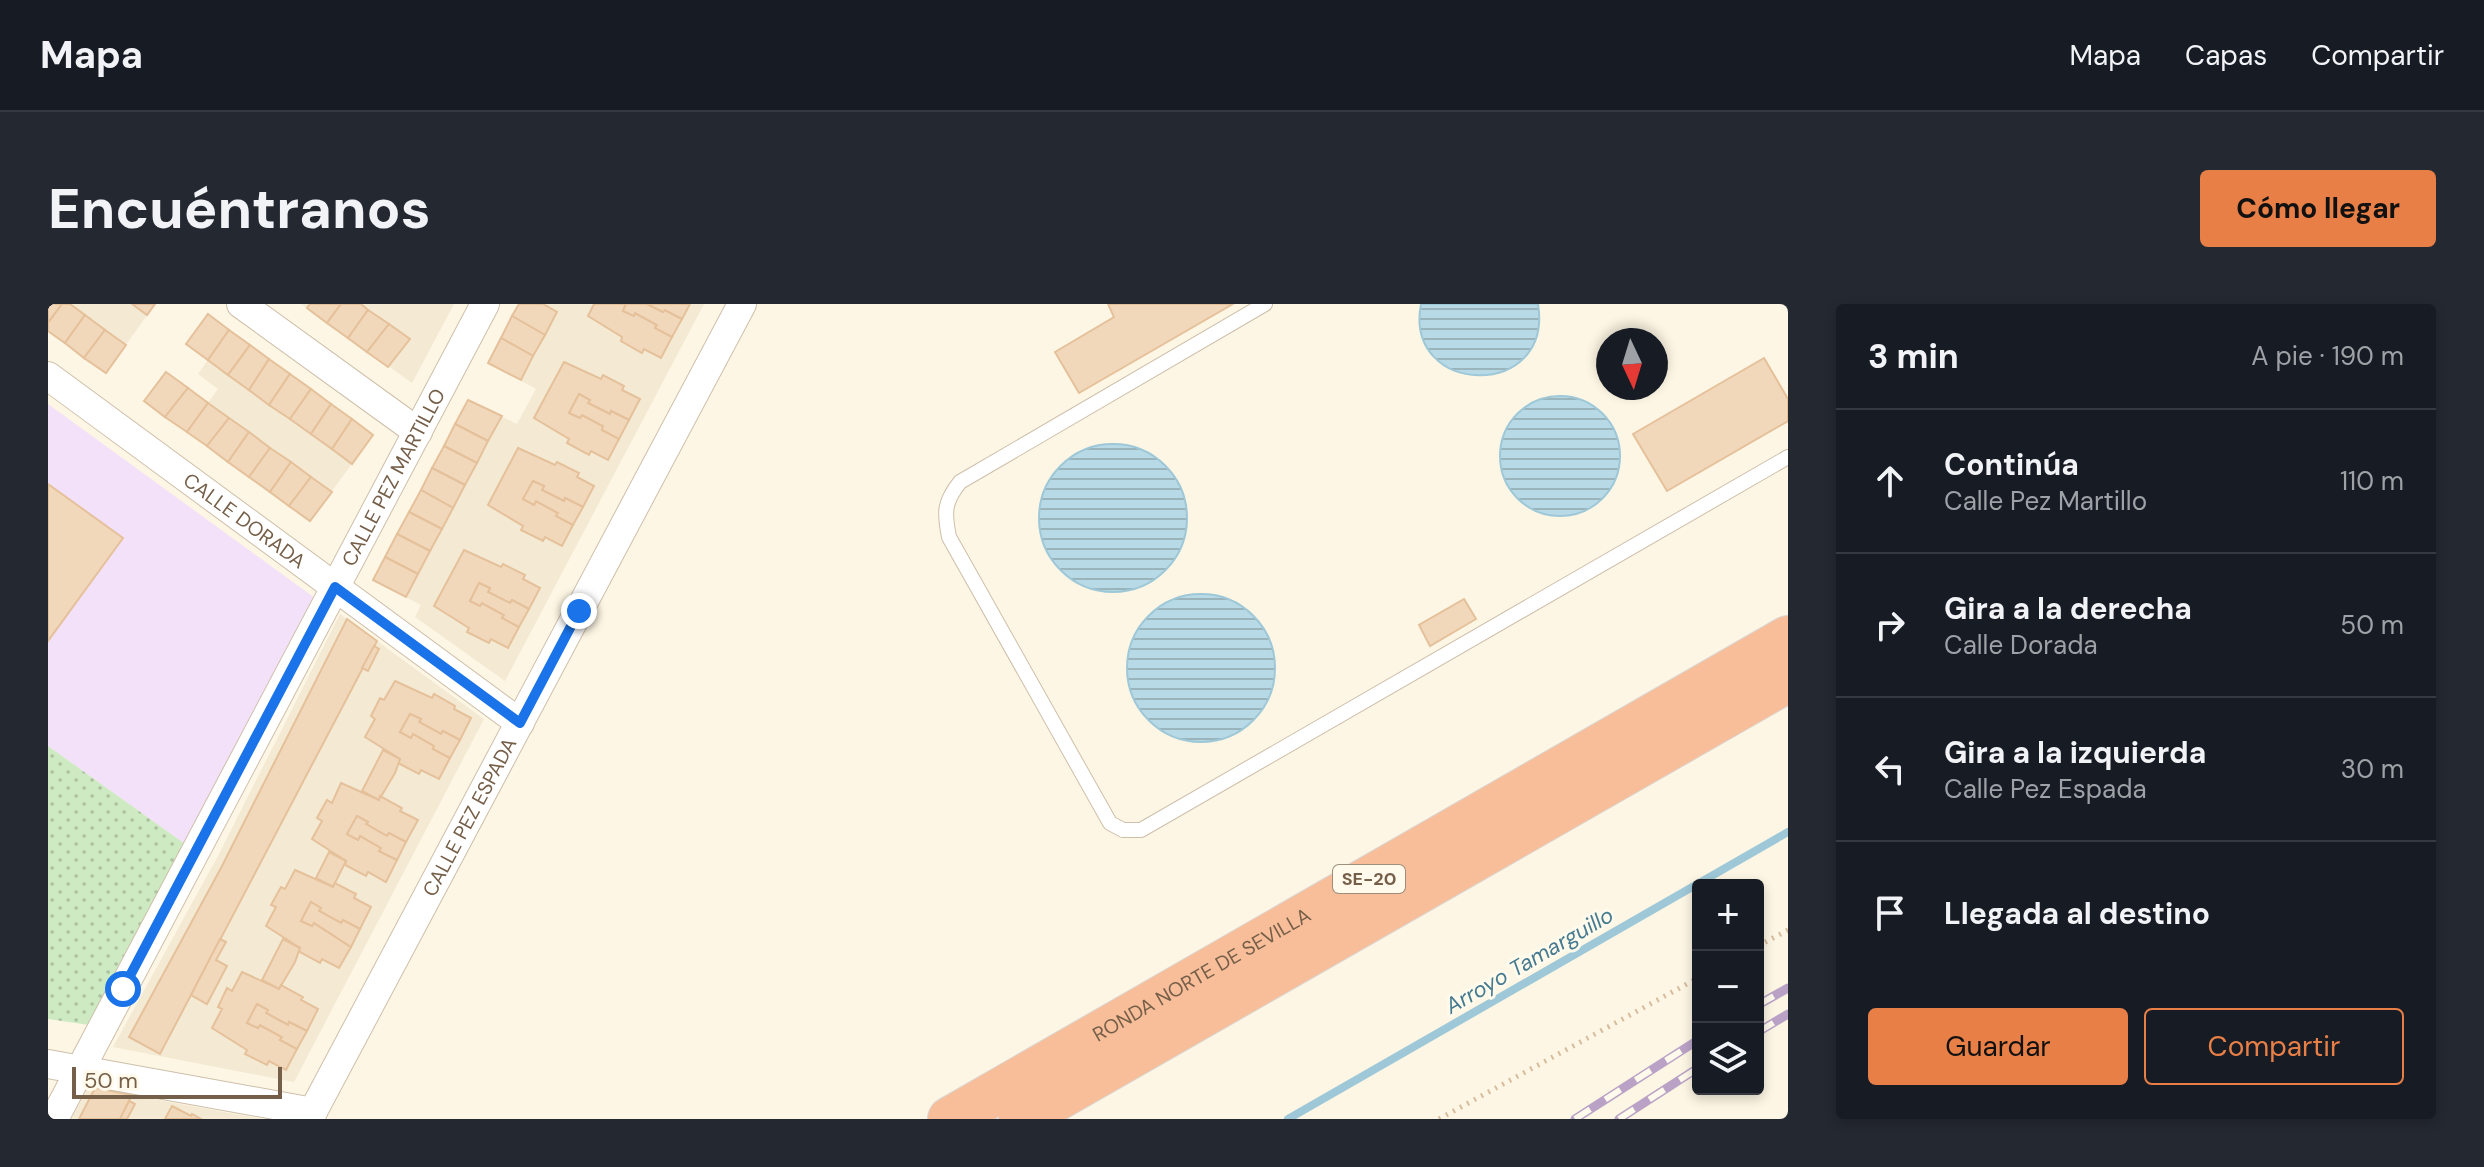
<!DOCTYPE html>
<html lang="es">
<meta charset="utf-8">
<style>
body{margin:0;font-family:"DM Sans",sans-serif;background:#242831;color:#f1f3f6}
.controls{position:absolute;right:24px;bottom:24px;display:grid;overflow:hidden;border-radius:8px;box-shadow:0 4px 12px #0003}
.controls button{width:72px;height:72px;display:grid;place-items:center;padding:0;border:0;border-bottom:2px solid #363941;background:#171b24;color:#f1f3f6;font:40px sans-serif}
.compass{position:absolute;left:1548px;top:24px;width:72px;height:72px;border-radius:50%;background:#171b24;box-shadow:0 4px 12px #0003;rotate:176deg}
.scale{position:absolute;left:24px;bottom:20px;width:210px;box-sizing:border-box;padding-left:8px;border:4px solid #765f49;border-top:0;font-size:22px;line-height:28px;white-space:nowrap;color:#765f49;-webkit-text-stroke:6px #fffaeb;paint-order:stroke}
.stop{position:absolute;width:24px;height:24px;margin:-18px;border:6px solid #1a73e8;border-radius:50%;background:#fff}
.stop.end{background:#1a73e8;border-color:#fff;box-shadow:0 2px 8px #0008}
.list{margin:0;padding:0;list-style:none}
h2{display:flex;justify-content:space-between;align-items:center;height:104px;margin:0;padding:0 32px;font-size:34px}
h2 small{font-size:26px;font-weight:400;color:#9ea1a6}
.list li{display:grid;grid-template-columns:52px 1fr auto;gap:24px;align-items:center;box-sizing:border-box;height:144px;padding:0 32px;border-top:2px solid #363941}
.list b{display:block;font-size:30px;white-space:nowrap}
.list p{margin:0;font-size:26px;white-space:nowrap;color:#9ea1a6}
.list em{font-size:26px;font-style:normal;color:#9ea1a6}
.actions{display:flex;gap:16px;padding:24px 32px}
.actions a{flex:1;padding:18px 0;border:2px solid #e87f47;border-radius:8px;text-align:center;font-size:28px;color:#e87f47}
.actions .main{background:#e87f47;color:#111}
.icon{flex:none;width:44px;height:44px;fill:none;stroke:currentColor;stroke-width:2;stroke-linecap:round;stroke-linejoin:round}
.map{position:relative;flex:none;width:1740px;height:815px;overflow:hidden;border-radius:8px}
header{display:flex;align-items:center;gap:48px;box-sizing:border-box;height:112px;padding:0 40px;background:#171b24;border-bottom:2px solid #363941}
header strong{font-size:38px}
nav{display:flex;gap:44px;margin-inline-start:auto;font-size:28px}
.intro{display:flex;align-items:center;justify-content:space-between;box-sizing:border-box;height:192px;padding:0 48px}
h1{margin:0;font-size:56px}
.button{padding:20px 36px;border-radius:8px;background:#e87f47;color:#111;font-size:28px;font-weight:700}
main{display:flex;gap:48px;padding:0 48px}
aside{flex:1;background:#171b24;border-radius:8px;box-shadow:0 4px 12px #0003}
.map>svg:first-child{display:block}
.residential{fill:#f4e9d2}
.education{fill:#f3e1f9}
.grass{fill:url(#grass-dots)}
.water{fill:url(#water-rules);stroke:#9ec8d8;stroke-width:2}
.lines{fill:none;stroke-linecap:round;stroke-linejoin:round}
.stream{stroke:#9ec8d8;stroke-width:8}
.building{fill:#f2d8bb;stroke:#e5c19b;stroke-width:2}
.lane-casing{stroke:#cebfaa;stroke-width:16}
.street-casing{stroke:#cebfaa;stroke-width:30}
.highway-casing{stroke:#dbd5d0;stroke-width:46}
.path{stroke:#d7bc9e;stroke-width:5;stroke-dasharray:2 6;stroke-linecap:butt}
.lane{stroke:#fff;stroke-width:14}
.street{stroke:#fff;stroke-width:28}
.highway{stroke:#f8be9a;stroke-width:44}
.rail-casing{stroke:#baa2c6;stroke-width:9}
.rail{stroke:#fffaeb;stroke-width:6;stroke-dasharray:18;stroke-linecap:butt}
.route{stroke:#1a73e8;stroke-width:10}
.labels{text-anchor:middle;stroke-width:6;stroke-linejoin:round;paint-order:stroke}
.shield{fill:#fffaeb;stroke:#9f8e7a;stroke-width:2}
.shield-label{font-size:18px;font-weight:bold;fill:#765f49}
.street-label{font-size:20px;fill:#765f49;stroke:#fffaeb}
.water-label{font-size:22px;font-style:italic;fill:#457a91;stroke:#fffaeb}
</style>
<header>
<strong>Mapa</strong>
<nav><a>Mapa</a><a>Capas</a><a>Compartir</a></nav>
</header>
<div class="intro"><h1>Encuéntranos</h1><a class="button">Cómo llegar</a></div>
<main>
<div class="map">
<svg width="1740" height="815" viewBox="0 0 1740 815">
<defs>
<pattern id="grass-dots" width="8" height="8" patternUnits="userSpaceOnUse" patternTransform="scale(2)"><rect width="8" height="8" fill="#ceeac2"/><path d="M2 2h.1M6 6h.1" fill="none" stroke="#acc1a0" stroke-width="1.8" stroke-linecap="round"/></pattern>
<pattern id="water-rules" width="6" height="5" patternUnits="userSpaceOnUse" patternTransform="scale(2)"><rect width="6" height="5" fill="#b8dae6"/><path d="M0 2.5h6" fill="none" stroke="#9ab4bc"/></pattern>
</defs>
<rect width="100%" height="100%" fill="#fdf6e4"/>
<g class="residential">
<polygon points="0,0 107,0 58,69 0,27"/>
<polygon points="253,0 406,0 364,79"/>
<polygon points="471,0 656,0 457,377 367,313 373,301 325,276 420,96 469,120 488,85 440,59"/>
<polygon points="181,26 325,131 262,217 139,128 170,85 150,70"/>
<polygon points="292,310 436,415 246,778 65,743 171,550"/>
<polygon points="40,783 214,815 23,815"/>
</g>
<polygon class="education" points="0,100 271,297 144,545 0,442"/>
<polygon class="grass" points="0,442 144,545 41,721 0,715"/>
<g class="water">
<path d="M1373,0H1490C1506,97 1355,93 1373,0Z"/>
<circle cx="1512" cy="152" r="60"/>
<circle cx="1065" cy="214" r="74"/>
<circle cx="1153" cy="364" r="74"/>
</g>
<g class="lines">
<polyline class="stream" points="1240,815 1740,528"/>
</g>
<g class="building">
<polygon points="0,0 14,0 0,19"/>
<polygon points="14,0 22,0 37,11 17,39 0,27 0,19"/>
<polygon points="84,0 107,0 99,11"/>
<polygon points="262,0 293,0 279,19 259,4"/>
<polygon points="293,0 313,0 320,6 300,34 279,19"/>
<polygon points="471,0 495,0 509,8 497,31 464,12"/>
<polygon points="546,0 578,0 575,7 586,12 587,9 609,21 607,24 624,33 613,54 596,45 594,49 573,37 574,33 540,12"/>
<polygon points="578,0 599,0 615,8 617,6 634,15 624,33 607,24 609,21 587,9 586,12 575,7"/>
<polygon points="599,0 642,0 634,15 617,6 615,8"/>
<polygon points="1185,0 1031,89 1007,48 1066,13 1060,0"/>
<polygon points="320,6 341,20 319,48 300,34"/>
<polygon points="160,10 181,26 160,56 138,40"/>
<polygon points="37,11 57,26 36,54 17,39"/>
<polygon points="464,12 497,31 485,52 453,34"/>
<polygon points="341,20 362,35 340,63 319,48"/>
<polygon points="57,26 78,41 58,69 36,54"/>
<polygon points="181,26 202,41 180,71 160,56"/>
<polygon points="453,34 485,52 473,76 440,59"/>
<polygon points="202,41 221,55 201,86 180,71"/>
<polygon points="1716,54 1740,95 1740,117 1619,187 1585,130"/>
<polygon points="221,55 242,70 221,101 201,86"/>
<polygon points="516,58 553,75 555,71 576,82 574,86 592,95 581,116 563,107 562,110 540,99 542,96 531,90 521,109 532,114 534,111 555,122 554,126 571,135 560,156 543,147 541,151 519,139 521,135 486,114"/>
<polygon points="118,68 140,84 117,113 96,97"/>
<polygon points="242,70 263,85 242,115 221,101"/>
<polygon points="140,84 160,99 139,128 117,113"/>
<polygon points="263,85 283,100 263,130 242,115"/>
<polygon points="531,90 542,96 540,99 562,110 563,107 581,116 571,135 554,126 555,122 534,111 532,114 521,109"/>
<polygon points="420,96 454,112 440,137 407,120"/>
<polygon points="160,99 181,114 159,142 139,128"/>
<polygon points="283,100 304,115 284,145 263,130"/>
<polygon points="181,114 201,128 180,158 159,142"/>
<polygon points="304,115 325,131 304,160 284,145"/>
<polygon points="407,120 440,137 429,159 396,142"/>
<polygon points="201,128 222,144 201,173 180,158"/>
<polygon points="396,142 429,159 417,181 384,164"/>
<polygon points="222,144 243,158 222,188 201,173"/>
<polygon points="470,144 507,161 509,158 531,169 529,173 546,182 535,203 517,194 516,197 494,186 496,182 485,177 475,195 486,201 488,197 510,209 508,212 525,221 514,242 497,233 495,237 473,226 475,222 440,201"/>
<polygon points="243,158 263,173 241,202 222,188"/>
<polygon points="384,164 417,181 405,204 373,186"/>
<polygon points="263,173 284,188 262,217 241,202"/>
<polygon points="485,177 496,182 494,186 516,197 517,194 535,203 525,221 508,212 510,209 488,197 486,201 475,195"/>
<polygon points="0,180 75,234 0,337"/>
<polygon points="373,186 405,204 394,225 361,208"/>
<polygon points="361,208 394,225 382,247 349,230"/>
<polygon points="349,230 382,247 370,270 337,253"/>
<polygon points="416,246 453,263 455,260 477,271 475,275 492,284 481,305 464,296 462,299 440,288 442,284 431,279 422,297 432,302 434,299 456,311 454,314 471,323 460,344 443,335 441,339 419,328 421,324 386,302"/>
<polygon points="337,253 370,270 358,293 325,276"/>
<polygon points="431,279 442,284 440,288 462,299 464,296 481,305 471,323 454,314 456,311 434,299 432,302 422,297"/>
<polygon points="1416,295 1428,315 1382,342 1371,321"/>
<polygon points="299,315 329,337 112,750 81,733 173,564"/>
<polygon points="326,342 331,345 320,367 314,364"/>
<polygon points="347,377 384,394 386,390 407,402 406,405 423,414 412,436 395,427 393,430 371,418 373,415 362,410 352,428 363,434 365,430 386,442 385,445 402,454 391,475 373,466 371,470 350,459 352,455 317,433 327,415 323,412 332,394 336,396"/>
<polygon points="362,410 373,415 371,418 393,430 395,427 412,436 402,454 385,445 386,442 365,430 363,434 352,428"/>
<polygon points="335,446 352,455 347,469 331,496 314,487"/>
<polygon points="293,479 331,496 332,492 354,504 352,507 370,516 358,538 341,529 339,532 318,520 320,518 309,512 299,530 310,536 312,532 333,544 331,547 349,556 338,578 320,568 318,572 297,561 298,557 264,535 274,517 269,514 279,496 284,499"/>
<polygon points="309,512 320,518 318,520 339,532 341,529 358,538 349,556 331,547 333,544 312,532 310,536 299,530"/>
<polygon points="281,548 298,557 285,583 268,574"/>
<polygon points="247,566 285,583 287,579 308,590 306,594 323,603 312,625 295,616 293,619 271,607 273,604 263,598 253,617 264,622 266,619 303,643 291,664 274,655 272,659 250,647 252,644 218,622 228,603 223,601 233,583 237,585"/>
<polygon points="263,598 273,604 271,607 293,619 295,616 312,625 303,643 266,619 264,622 253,617"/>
<polygon points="172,635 178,638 168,656 179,662 159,700 143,691"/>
<polygon points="235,635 252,644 247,658 231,685 214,676"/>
<polygon points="194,668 231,685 233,681 255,693 253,696 270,705 259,727 241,718 240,721 218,709 220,706 209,700 199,719 210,724 212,721 234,733 232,736 249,745 238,766 221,757 219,761 197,750 199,746 164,724 174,705 170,703 179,684 184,687"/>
<polygon points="209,700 220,706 218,709 240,721 241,718 259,727 249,745 232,736 234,733 212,721 210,724 199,719"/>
<polygon points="47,784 84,791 72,815 31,815"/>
<polygon points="81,797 87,800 79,815 72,815"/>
<polygon points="124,802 143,812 144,810 153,815 117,815"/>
</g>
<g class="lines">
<defs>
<path id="lane" d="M1217,0L912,178C896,198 896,208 901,233L1062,519L1075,526H1093L1740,153"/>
<g id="street">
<polyline points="193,0 370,128"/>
<path id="s1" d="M0,72L472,419"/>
<polyline points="0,760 265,808"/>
<path id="s2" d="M6,815L437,0"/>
<path id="s3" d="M261,815L694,0"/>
</g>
<g id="highway">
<path id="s4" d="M902,815L1740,334"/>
<polyline points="973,815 1740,376"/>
</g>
</defs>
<use href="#lane" class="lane-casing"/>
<use href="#street" class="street-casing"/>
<use href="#highway" class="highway-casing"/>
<g class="path">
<polyline points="1710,642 1740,626"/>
<polyline points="1391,815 1650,674"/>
</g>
<use href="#lane" class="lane"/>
<use href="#street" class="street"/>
<use href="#highway" class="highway"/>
<defs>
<g id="rail">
<polyline points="1710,701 1740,684"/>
<polyline points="1710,728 1740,710"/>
<polyline points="1527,815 1650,736"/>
<polyline points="1571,815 1650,764"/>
</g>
</defs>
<use href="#rail" class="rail-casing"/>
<use href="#rail" class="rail"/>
</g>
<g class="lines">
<polyline class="route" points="75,685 287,283 472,419 531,307"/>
</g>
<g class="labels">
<rect class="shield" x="1285" y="561" width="72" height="28" rx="6"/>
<g class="shield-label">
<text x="1321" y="581">SE-20</text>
</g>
<g class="street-label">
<text dy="7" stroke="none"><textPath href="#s2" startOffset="726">CALLE PEZ MARTILLO</textPath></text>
<text dy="7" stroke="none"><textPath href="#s1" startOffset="244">CALLE DORADA</textPath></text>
<text dy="7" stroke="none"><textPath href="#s3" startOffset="342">CALLE PEZ ESPADA</textPath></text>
<text dy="7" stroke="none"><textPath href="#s4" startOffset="290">RONDA NORTE DE SEVILLA</textPath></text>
</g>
<g class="water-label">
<text transform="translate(1481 656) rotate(-30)" y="8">Arroyo Tamarguillo</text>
</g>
</g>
</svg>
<div class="controls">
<button>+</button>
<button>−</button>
<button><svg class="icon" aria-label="layers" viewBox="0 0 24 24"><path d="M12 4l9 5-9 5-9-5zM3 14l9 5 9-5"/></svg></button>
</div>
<svg class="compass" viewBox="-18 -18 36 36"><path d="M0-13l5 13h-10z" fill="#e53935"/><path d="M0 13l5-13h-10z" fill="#9ea1a6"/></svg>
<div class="scale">50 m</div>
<div class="stop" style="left:75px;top:685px"></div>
<div class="stop end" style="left:531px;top:307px"></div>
</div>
<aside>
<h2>3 min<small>A pie · 190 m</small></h2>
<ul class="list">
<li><svg class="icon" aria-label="ahead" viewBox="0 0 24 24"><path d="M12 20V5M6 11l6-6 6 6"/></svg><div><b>Continúa</b><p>Calle Pez Martillo</p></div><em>110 m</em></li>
<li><svg class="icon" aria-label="right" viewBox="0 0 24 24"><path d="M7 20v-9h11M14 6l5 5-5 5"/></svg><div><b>Gira a la derecha</b><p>Calle Dorada</p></div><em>50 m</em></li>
<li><svg class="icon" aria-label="left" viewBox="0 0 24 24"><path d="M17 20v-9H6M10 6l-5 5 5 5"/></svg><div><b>Gira a la izquierda</b><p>Calle Pez Espada</p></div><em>30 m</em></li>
<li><svg class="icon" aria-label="arrive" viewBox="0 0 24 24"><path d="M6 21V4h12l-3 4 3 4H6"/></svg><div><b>Llegada al destino</b></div></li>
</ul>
<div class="actions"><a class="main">Guardar</a><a>Compartir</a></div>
</aside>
</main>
